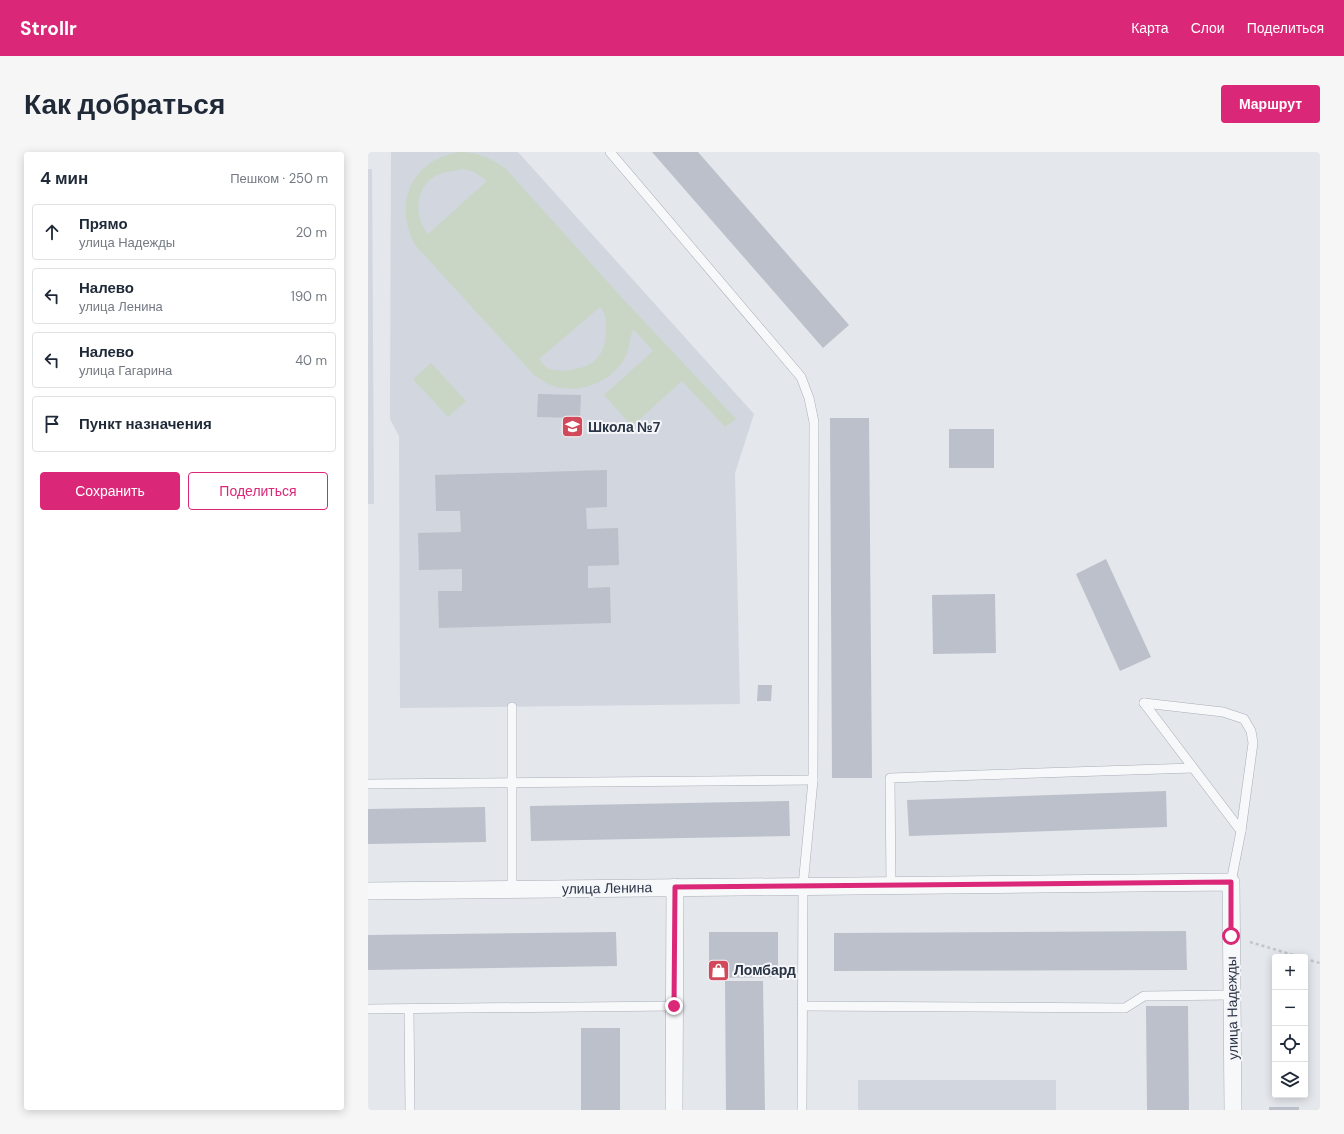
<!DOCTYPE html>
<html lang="ru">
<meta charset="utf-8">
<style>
body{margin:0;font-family:"DM Sans",sans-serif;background:#f6f6f7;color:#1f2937}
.controls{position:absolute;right:12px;bottom:12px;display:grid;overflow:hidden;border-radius:4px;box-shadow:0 2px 10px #0003}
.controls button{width:36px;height:36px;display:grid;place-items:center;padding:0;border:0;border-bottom:1px solid #e0e1e3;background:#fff;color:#1f2937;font:20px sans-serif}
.stop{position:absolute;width:12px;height:12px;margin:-9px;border:3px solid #db2777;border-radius:50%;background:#fff}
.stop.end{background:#db2777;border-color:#fff;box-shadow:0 1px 4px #0008}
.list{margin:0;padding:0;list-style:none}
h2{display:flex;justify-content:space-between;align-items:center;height:52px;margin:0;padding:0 16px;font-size:17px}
h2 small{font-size:13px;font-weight:400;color:#747a83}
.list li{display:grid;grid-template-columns:26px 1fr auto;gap:12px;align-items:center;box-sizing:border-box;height:56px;margin:0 8px 8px;padding:0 8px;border:1px solid #e0e1e3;border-radius:4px}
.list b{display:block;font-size:15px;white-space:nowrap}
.list p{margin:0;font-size:13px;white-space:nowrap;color:#747a83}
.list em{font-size:13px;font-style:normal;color:#747a83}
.actions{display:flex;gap:8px;padding:12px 16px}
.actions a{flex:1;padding:9px 0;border:1px solid #db2777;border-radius:4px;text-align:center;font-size:14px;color:#db2777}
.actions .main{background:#db2777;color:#fff}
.icon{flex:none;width:22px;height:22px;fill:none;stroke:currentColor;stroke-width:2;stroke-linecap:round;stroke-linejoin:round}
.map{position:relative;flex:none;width:952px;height:958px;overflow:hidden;border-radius:4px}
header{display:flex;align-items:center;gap:24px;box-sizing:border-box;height:56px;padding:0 20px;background:#db2777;color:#fff}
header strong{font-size:19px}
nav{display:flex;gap:22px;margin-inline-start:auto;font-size:14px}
.intro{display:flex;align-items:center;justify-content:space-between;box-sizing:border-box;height:96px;padding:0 24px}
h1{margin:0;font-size:28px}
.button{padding:10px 18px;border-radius:4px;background:#db2777;color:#fff;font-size:14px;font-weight:700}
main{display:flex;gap:24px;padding:0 24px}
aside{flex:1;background:#fff;border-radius:4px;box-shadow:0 2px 10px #0003}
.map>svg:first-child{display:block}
.built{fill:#d2d6de}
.green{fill:#c9d6c5;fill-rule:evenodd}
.building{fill:#bbc0ca}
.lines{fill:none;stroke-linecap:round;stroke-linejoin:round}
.service-casing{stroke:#a9aeb7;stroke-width:10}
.minor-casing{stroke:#a9aeb7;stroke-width:18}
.path{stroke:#c2c5cb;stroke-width:2.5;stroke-dasharray:3 3;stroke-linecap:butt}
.service{stroke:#f7f8fa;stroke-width:9}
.minor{stroke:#f7f8fa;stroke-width:17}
.route{stroke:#db2777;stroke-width:5}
.labels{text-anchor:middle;stroke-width:4;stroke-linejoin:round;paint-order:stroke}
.poi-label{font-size:14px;font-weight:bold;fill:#2b3445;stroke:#f4f6f9;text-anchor:start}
.street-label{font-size:14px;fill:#2b3445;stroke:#f4f6f9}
</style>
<header>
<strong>Strollr</strong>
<nav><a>Карта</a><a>Слои</a><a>Поделиться</a></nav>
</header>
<div class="intro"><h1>Как добраться</h1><a class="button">Маршрут</a></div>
<main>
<aside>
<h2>4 мин<small>Пешком · 250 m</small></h2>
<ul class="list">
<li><svg class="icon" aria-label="ahead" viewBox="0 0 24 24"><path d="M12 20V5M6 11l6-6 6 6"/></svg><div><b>Прямо</b><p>улица Надежды</p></div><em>20 m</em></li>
<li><svg class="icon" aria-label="left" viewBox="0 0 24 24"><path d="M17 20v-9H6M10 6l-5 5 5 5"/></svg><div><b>Налево</b><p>улица Ленина</p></div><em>190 m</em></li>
<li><svg class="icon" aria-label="left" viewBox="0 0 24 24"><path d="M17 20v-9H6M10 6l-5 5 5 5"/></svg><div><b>Налево</b><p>улица Гагарина</p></div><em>40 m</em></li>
<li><svg class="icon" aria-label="arrive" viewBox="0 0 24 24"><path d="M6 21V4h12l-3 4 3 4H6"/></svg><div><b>Пункт назначения</b></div></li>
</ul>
<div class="actions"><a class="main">Сохранить</a><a>Поделиться</a></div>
</aside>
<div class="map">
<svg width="952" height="958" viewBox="0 0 952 958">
<rect width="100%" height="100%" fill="#e4e7ec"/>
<g class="built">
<polygon points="23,0 150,0 386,262 367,321 372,552 32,556 31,284 22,267"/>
<polygon points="0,17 4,17 6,352 0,352"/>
<rect x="490" y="928" width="198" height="30"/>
</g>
<g class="green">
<path d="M91,0C110,0 123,6 138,17L255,147L368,267L357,275L314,229L264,274L236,243L285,199L265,177C262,184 262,193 259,201C249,226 220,240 194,236C183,235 175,229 166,223L47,93C25,52 43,8 91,0ZM94,17L106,20L119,29L60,82C46,65 46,37 67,24C74,20 86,19 94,17ZM232,155C242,164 239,194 231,204C221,217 197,221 182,217C178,216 174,211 171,207Z"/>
<polygon points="63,211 98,249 80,265 45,227"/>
</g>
<g class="building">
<polygon points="284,0 330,0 481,173 455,196"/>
<polygon points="170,242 213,243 212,266 169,265"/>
<polygon points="462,266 501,266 504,626 464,626"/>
<rect x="581" y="277" width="45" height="39"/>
<polygon points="239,318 239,355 218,356 219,377 250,376 251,413 220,414 220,436 242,435 243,471 71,476 70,439 94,439 94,417 51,418 50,381 93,380 92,359 68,359 67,323"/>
<polygon points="738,407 783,505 752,519 708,422"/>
<polygon points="627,442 628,501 565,502 564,443"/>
<polygon points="390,533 404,533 403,549 389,549"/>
<polygon points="798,639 799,675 541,684 539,648"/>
<polygon points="421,649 422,684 163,689 162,654"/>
<polygon points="117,655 118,690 0,692 0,657"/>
<polygon points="818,779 819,818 466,819 466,781"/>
<polygon points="248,780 249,814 0,818 0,783"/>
<polygon points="341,780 410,780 410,825 341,826"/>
<polygon points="357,829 395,829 397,958 358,958"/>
<polygon points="778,854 820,854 821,958 779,958"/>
<rect x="213" y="876" width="39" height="82"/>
<rect x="901" y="955" width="30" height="3"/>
</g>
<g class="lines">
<defs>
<g id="service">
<polyline points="242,0 433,225 441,246 446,270 445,628 435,734 434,958"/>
<polyline points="776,551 855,560 876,567 883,579 885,591 873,679 863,730"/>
<polyline points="776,551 873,679"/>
<polyline points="0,632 445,628"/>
<polyline points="523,733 522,626 825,616"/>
<polyline points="144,737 144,555"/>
<polyline points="434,854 757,856 776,844 864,843"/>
<polyline points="0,857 306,854"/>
<polyline points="41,857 42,958"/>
</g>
<g id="minor">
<polyline points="0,739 863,730 865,958"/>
<polyline points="306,958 307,735"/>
</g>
</defs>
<use href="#service" class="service-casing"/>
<use href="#minor" class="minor-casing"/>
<g class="path">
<polyline points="882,790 932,805"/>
<polyline points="937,807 952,811"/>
</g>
<use href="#service" class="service"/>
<use href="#minor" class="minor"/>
</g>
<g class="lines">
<polyline class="route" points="306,854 307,735 863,730 863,784"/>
</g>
<defs>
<symbol id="school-square" viewBox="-11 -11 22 22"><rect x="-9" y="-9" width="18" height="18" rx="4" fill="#d1495b" stroke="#f4f6f9"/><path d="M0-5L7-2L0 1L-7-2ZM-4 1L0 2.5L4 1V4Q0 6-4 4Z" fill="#fff"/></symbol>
<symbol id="shop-square" viewBox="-11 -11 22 22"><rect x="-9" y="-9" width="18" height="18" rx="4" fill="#d1495b" stroke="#f4f6f9"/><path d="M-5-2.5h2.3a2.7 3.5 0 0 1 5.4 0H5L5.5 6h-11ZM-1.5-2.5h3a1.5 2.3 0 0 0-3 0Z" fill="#fff"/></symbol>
</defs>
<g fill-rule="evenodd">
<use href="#school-square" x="192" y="262" width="25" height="25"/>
<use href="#shop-square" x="338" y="806" width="25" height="25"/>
</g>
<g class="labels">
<g class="poi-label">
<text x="220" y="280">Школа №7</text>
<text x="366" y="823">Ломбард</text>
</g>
<g class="street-label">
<text transform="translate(239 736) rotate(-1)" y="5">улица Ленина</text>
<text transform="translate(864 856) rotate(-91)" y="5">улица Надежды</text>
</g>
</g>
</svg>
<div class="controls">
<button>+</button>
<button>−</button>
<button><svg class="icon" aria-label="locate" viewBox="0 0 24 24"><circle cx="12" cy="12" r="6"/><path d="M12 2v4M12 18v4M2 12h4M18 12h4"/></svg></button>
<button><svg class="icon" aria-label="layers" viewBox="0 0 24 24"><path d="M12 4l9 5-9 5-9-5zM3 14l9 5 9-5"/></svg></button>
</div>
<div class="stop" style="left:863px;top:784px"></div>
<div class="stop end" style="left:306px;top:854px"></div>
</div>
</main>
